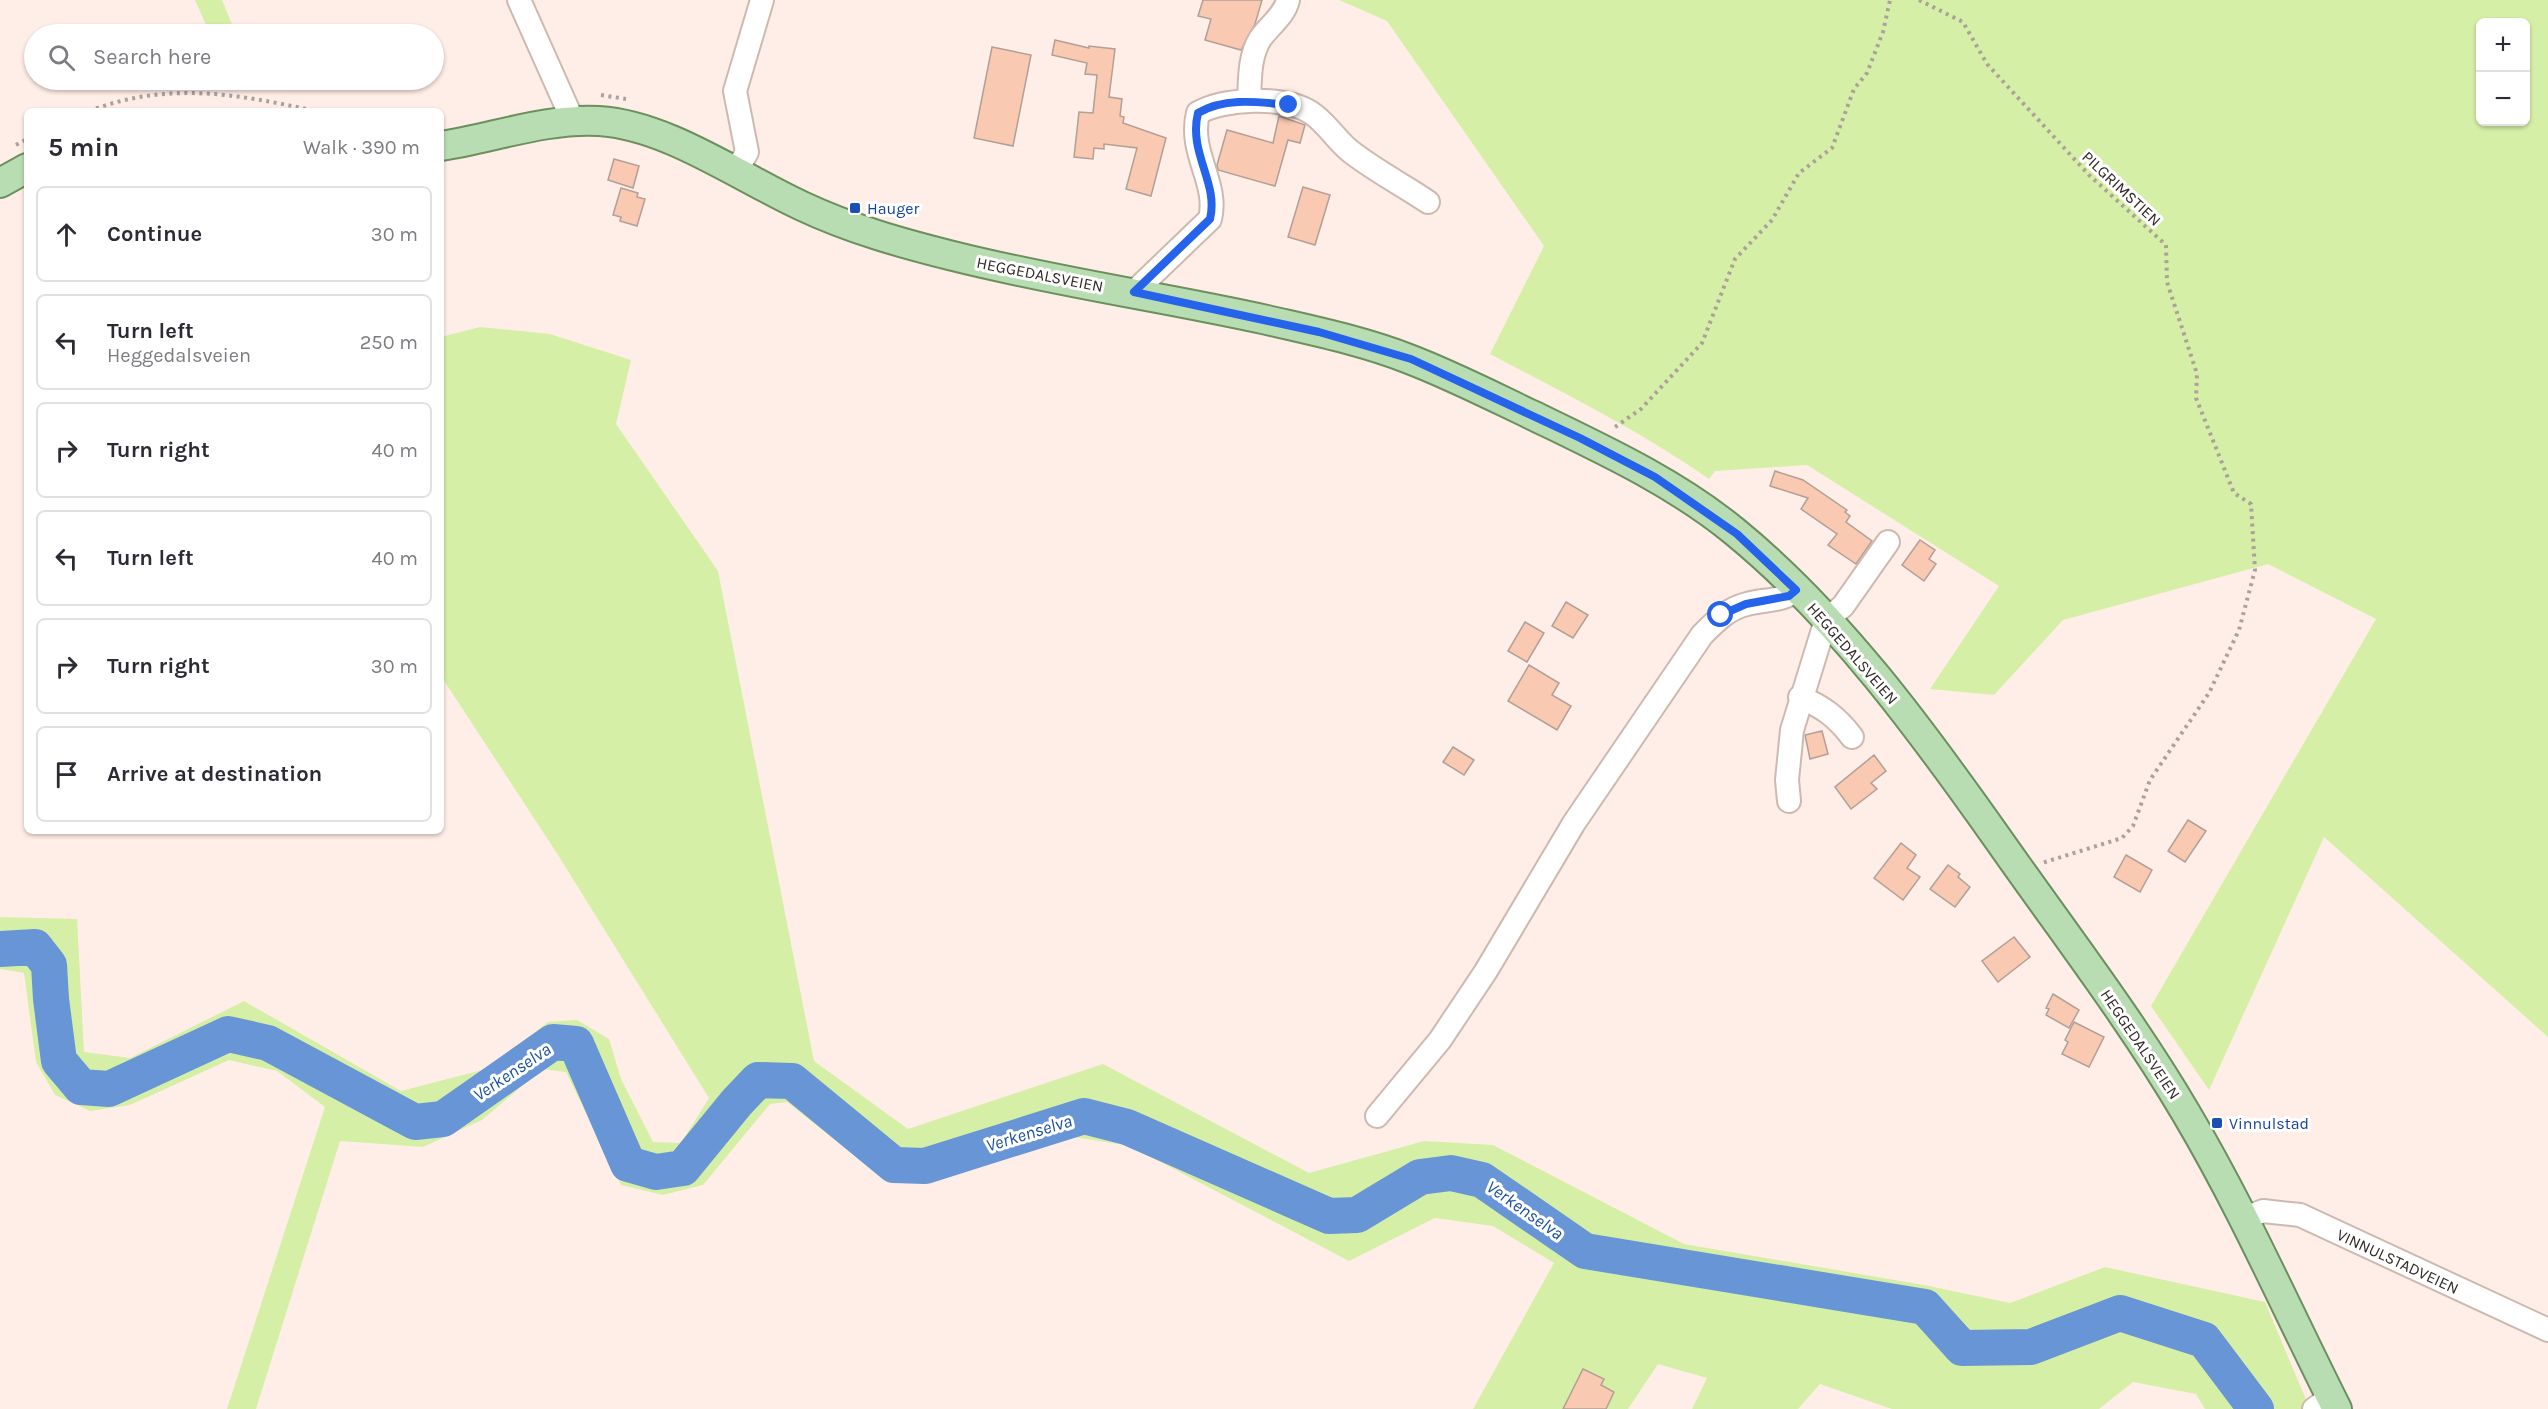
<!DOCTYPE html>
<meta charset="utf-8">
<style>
body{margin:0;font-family:Karla,sans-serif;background:#f2f2f3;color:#2b2b33}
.controls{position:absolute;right:18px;top:18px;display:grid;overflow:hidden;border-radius:9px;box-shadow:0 2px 4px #0004}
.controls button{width:54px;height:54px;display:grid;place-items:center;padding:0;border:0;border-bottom:2px solid #e1e1e2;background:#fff;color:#2b2b33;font:30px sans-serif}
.stop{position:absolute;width:18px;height:18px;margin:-14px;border:4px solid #2563eb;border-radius:50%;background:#fff}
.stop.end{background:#2563eb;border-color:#fff;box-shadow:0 2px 6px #0008}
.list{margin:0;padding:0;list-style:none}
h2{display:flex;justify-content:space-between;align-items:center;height:78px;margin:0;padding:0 24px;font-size:26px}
h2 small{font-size:20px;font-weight:400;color:#7c7c81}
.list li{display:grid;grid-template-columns:39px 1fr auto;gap:18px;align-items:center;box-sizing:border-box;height:96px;margin:0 12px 12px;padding:0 12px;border:2px solid #e1e1e2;border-radius:9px}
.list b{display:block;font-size:22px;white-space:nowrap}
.list p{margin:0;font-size:20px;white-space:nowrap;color:#7c7c81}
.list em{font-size:20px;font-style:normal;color:#7c7c81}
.icon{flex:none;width:33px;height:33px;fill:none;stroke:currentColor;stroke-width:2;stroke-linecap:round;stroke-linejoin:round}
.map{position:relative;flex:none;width:2548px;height:1409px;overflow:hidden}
.search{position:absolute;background:#fff;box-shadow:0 2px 4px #0004;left:24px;top:24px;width:420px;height:66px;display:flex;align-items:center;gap:15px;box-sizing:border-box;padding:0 21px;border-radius:33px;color:#7c7c81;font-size:22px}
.panel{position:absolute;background:#fff;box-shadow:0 2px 4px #0004;left:24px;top:108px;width:420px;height:726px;border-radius:9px}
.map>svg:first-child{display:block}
.green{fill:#d6efa7;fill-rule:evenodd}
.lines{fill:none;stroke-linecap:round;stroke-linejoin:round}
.river{stroke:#6895d5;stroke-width:36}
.building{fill:#fac9b1;stroke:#b29f95;stroke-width:1.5}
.minor-casing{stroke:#cdb9b0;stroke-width:26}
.major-casing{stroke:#6b8f5e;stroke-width:32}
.path{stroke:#ada09b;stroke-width:4;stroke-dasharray:3 4.5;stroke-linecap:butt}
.minor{stroke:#fff;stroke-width:22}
.major{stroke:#b9ddb2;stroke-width:28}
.route{stroke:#2563eb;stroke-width:8}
.transit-dot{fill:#1a4fb4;stroke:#fff;stroke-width:2}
.labels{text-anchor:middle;stroke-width:6;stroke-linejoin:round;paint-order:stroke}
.street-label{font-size:16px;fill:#2f2824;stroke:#fff}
.transit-label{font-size:16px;fill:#164399;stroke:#fff;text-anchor:start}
.water-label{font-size:18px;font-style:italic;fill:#16509c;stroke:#fff}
</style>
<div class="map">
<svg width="2548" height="1409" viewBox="0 0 2548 1409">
<rect width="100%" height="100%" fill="#ffeee7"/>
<g class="green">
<polygon points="195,0 222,0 236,34 210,34"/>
<path d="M1339,0H2548V1037L2324,837L2209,1090L2151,1006L2376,619L2268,564L2063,620L1994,695L1930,689L1999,586L1807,465L1715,471L1709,479C1640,431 1564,393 1490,354L1544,246L1387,21ZM2526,22V122H2480V22Z"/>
<polygon points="480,327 550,334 631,360 616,424 718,571 814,1061 908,1129 1103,1064 1309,1173 1424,1141 1493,1145 1684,1244 1924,1285 2010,1303 2105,1267 2265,1302 2310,1409 2205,1409 2196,1394 2133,1382 2099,1409 1892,1409 1820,1384 1798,1409 1692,1409 1707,1378 1658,1364 1628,1409 1473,1409 1554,1263 1493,1226 1435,1218 1349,1261 1130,1146 1061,1135 922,1181 885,1180 787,1102 770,1104 703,1185 663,1195 621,1185 566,1072 542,1069 482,1120 423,1147 340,1141 256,1409 227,1409 325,1107 277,1071 229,1060 130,1105 90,1111 55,1095 36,1062 24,973 0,969 0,917 77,919 84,1052 130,1058 244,1001 401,1091 486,1069 548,1022 577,1020 609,1039 621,1079 653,1142 681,1143 709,1098 558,855 441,676 441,337"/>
</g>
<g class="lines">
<polyline class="river" points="0,949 35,947 49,965 51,999 59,1061 81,1087 109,1089 228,1034 268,1043 415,1122 443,1119 553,1042 576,1044 628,1164 656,1172 683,1168 737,1102 758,1080 792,1081 894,1165 925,1166 1084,1116 1127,1127 1329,1216 1357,1215 1420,1177 1451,1173 1482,1180 1585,1251 1925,1307 1962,1348 2031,1347 2120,1313 2204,1340 2256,1409"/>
</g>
<g class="building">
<polygon points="1203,0 1262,0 1255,24 1241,50 1205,40 1211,19 1198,16"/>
<polygon points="1055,40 1089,48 1089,46 1115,49 1109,97 1122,99 1120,116 1124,117 1123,123 1166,138 1151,196 1126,189 1137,148 1104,144 1104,149 1094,148 1093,159 1074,157 1079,112 1093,113 1097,75 1085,74 1087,63 1052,55"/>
<polygon points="992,47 1031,55 1013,146 974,138"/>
<polygon points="1279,116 1305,125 1300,143 1288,140 1275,186 1218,170 1217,165 1227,130 1273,143"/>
<polygon points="614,159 639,166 633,188 608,180"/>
<polygon points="1303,187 1330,195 1315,245 1288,237"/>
<polygon points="621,188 638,193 637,197 645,199 637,226 620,221 621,217 613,215"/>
<polygon points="1775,471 1803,480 1847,510 1845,512 1850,516 1846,522 1872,541 1856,564 1828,545 1837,534 1801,509 1808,498 1770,486"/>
<polygon points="1920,540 1935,550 1929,559 1936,564 1924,581 1902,565"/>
<polygon points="1566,602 1588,615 1573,638 1552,626"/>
<polygon points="1525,622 1544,633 1527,662 1508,651"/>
<polygon points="1529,665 1559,683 1552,695 1571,706 1557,730 1508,701"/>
<polygon points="1822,731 1828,754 1810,759 1805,735"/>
<polygon points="1453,747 1474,760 1464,775 1443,762"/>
<polygon points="1874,755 1886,771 1871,783 1877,789 1851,809 1835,787"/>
<polygon points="2188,820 2206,831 2185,862 2168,851"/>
<polygon points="1901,843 1916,855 1907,868 1920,877 1903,900 1874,878"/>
<polygon points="2126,855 2152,870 2140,892 2114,877"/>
<polygon points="1948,865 1960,874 1958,877 1970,887 1955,907 1930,889"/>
<polygon points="2014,937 2030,957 1998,982 1982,961"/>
<polygon points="2053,994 2079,1010 2069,1028 2046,1015 2049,1009 2046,1008"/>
<polygon points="2074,1022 2104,1037 2089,1067 2062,1054 2068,1042 2065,1040"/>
<polygon points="1583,1369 1604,1379 1601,1385 1614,1392 1606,1409 1563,1409"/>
</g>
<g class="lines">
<defs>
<g id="minor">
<polyline points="519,0 573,121"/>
<path d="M1249,101C1250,80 1249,57 1260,39C1269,26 1284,16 1288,0"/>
<polyline points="735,173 747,152 735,91 762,0"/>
<path d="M1134,292L1210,219C1219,183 1188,153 1198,113C1223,98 1284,96 1310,112C1326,122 1336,140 1350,151C1374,170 1403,185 1428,202"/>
<path d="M1800,697C1823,707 1837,717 1852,737"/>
<polyline points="1789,801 1787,780 1792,730 1826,620 1843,606 1888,542"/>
<path d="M1377,1116L1440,1040L1486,971L1574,823L1702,635C1716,621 1727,609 1747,604C1764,599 1783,602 1796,590"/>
<polyline points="2245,1218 2263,1211 2300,1215 2548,1330"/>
<polyline points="2314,1409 2331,1397"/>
</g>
<g id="major">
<path d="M441,146C493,138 546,118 599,121C667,125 739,177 802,206C851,229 901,243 953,256C1056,282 1163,297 1267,320C1314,331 1363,341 1409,359C1451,375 1492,396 1532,415C1602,449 1674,482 1734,531C1838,616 1921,730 1998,839C2061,929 2130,1018 2186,1113C2243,1209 2287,1310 2337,1409"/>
<polyline points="0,183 27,168"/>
</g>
</defs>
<use href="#minor" class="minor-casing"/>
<use href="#major" class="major-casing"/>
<g class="path">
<polyline points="1919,0 1963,22 1987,64 2089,175 2166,245 2167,282 2197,374 2196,398 2234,493 2251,504 2255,570 2239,630 2209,693 2150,780 2133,826 2122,838 2042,863"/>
<polyline points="601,95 626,99"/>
<path d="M89,111C168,81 236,94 316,111"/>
<polyline points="16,145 27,139"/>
<polyline points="1615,427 1641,409 1702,343 1735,259 1772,220 1799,173 1832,148 1854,89 1867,73 1883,32 1890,0"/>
</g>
<use href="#minor" class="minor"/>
<use href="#major" class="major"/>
</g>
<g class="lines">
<path class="route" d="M1289,105C1258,102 1225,97 1198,113C1188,153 1219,183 1210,219L1134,292L1319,332L1411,359L1580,438L1655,477L1737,534L1796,590L1789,596L1746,604L1721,615"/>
</g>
<g class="transit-dot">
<rect x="849" y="202" width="12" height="12" rx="3"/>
<rect x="2211" y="1117" width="12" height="12" rx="3"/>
</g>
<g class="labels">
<g class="street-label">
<text transform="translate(2122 188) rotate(43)" y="6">PILGRIMSTIEN</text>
<text transform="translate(1040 274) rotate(11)" y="6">HEGGEDALSVEIEN</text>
<text transform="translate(1853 653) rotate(49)" y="6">HEGGEDALSVEIEN</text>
<text transform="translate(2141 1044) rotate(56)" y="6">HEGGEDALSVEIEN</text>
<text transform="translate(2398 1261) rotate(25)" y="6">VINNULSTADVEIEN</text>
</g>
<g class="transit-label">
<text x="867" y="214">Hauger</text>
<text x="2229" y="1129">Vinnulstad</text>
</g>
<g class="water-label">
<text transform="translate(512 1072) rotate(-34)" y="6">Verkenselva</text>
<text transform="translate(1029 1133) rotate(-17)" y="6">Verkenselva</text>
<text transform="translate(1525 1210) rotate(35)" y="6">Verkenselva</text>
</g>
</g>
</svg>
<div class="controls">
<button>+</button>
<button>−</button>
</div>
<div class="stop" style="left:1721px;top:615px"></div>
<div class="stop end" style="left:1289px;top:105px"></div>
<div class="search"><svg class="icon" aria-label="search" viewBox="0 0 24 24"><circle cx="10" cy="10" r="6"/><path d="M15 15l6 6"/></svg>Search here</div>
<section class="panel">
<h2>5 min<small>Walk · 390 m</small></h2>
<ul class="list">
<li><svg class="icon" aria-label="ahead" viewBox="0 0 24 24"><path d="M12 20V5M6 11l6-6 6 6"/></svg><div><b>Continue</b></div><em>30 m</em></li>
<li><svg class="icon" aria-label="left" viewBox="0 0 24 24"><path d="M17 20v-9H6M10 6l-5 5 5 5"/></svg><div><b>Turn left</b><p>Heggedalsveien</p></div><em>250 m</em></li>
<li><svg class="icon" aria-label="right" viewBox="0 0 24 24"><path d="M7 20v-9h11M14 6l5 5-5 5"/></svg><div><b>Turn right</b></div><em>40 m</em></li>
<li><svg class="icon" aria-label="left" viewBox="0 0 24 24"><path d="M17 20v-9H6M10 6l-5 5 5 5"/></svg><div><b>Turn left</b></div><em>40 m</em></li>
<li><svg class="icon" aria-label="right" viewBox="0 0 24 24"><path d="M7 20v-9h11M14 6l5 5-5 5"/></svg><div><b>Turn right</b></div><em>30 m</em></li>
<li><svg class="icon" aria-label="arrive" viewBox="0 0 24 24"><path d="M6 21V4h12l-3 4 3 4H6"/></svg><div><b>Arrive at destination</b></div></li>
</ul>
</section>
</div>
